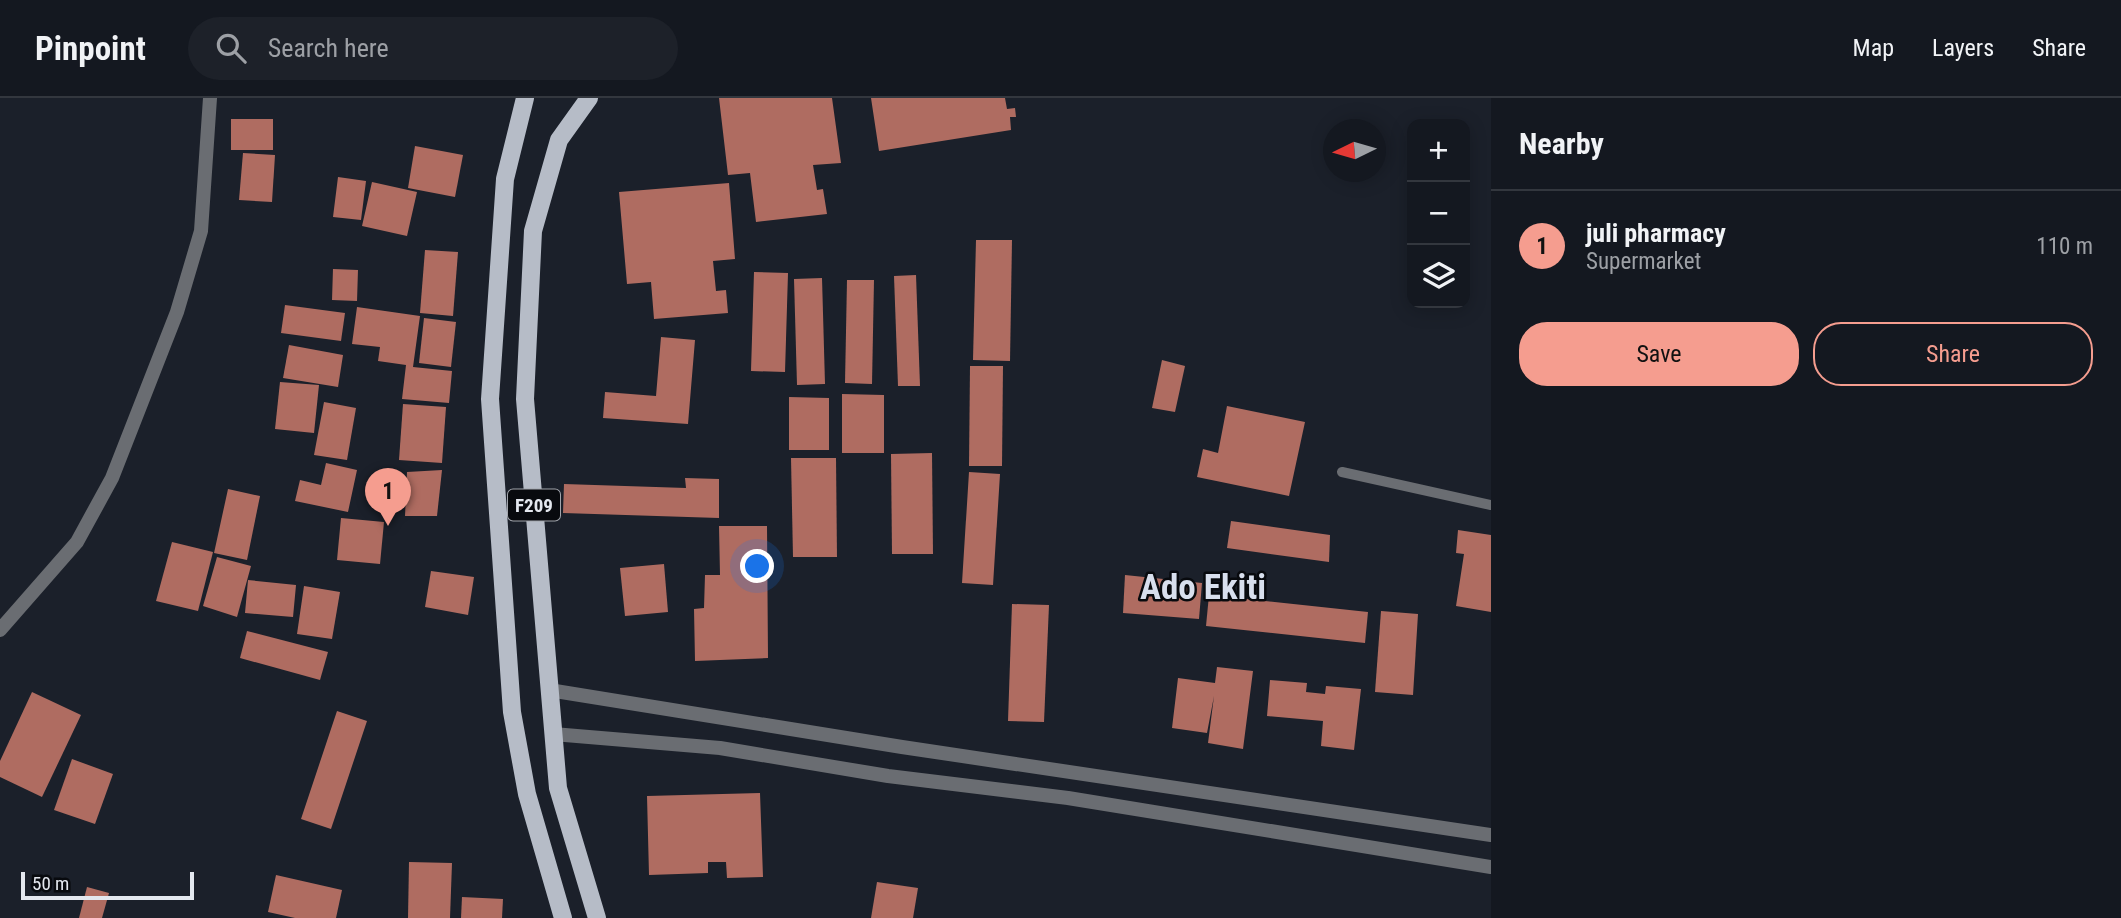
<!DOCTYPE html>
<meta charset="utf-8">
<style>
body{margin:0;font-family:"Roboto Condensed",sans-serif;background:#1d2129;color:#f1f3f6}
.controls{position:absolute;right:21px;top:21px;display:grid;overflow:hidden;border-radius:14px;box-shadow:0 4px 18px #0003}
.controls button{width:63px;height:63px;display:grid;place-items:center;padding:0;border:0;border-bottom:2px solid #33373e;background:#141820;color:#f1f3f6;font:35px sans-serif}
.compass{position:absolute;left:1323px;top:21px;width:63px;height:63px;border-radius:50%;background:#141820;box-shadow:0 4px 18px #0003;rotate:265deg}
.scale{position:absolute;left:21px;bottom:18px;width:173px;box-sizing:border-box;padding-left:7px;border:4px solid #e4e8ef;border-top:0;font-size:19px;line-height:24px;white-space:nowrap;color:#e4e8ef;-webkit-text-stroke:5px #080a0e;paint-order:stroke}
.you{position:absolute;left:758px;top:469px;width:24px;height:24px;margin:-18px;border:5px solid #fff;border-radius:50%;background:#1a73e8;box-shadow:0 0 0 10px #1a73e833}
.badge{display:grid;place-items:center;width:46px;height:46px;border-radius:50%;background:#f59d8f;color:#111;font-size:23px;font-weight:700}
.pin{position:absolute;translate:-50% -58px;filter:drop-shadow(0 2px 4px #0008)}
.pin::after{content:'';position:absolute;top:37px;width:24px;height:21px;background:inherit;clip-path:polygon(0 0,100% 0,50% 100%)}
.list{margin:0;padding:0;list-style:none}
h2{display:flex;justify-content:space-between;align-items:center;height:91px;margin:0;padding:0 28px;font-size:30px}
h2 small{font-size:23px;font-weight:400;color:#9da0a5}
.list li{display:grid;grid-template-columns:46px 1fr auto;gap:21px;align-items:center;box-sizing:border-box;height:112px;padding:0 28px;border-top:2px solid #33373e}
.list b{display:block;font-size:26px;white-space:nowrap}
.list p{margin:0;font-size:23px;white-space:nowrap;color:#9da0a5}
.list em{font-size:23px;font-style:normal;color:#9da0a5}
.actions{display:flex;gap:14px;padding:21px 28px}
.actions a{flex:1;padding:16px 0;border:2px solid #f59d8f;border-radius:28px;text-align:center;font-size:24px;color:#f59d8f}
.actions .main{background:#f59d8f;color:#111}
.icon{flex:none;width:38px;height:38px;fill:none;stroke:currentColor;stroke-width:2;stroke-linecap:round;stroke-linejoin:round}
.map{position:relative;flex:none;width:1491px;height:820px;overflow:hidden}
header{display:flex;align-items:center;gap:42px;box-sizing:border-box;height:98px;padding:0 35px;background:#141820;border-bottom:2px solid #33373e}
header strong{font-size:33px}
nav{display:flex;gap:38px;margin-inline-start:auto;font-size:24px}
.search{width:490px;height:63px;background:#1d2129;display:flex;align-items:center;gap:18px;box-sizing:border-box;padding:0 24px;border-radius:38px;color:#9da0a5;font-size:26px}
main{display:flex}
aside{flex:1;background:#141820}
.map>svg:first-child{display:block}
.building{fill:#af6c61}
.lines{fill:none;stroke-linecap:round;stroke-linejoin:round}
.lane{stroke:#6a6d72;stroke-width:10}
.street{stroke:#6a6d72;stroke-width:14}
.primary{stroke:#b6bcc7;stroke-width:18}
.labels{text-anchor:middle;stroke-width:5;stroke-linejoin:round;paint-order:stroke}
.shield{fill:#080a0e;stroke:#a2a5ac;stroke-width:2}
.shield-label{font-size:19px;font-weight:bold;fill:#e4e8ef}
.town-label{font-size:35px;font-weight:bold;fill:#d8dfed;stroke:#080a0e}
</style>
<header>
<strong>Pinpoint</strong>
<div class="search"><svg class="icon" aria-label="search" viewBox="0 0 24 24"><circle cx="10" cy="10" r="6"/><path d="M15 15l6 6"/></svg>Search here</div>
<nav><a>Map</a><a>Layers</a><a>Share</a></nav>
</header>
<main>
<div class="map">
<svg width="1491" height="820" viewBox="0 0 1491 820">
<rect width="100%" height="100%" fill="#1b202a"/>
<g class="building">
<polygon points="719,0 832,0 841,65 813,67 817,92 823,91 827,116 756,124 750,75 728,77"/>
<polygon points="871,0 1005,0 1007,11 1015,10 1016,19 1010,19 1011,32 879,53"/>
<rect x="231" y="21" width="42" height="31"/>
<polygon points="415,48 463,57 455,99 408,90"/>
<polygon points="243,55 275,57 272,104 239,102"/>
<polygon points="338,79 366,83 361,122 333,119"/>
<polygon points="372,84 417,94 407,138 362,128"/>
<polygon points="729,85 735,161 713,163 716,193 726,192 728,215 654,221 651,184 627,186 619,94"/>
<polygon points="976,142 1012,142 1010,263 973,262"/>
<polygon points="425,152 458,154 453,218 420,215"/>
<polygon points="333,171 358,172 357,203 332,202"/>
<polygon points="754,174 788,175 785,274 751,273"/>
<polygon points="916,177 920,288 898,288 894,178"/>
<polygon points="822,180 825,286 797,287 794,181"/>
<polygon points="847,182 874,182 872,286 845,285"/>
<polygon points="285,207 345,215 341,243 281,235"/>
<polygon points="357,209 420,218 413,269 452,273 449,305 402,301 406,267 378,263 380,249 352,246"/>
<polygon points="424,220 456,224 451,269 419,265"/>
<polygon points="661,239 695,242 688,326 603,320 605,294 656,298"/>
<polygon points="289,247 343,257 338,289 283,280"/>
<polygon points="1162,262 1185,268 1175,314 1152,310"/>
<polygon points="970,268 1003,268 1002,368 969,368"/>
<polygon points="280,284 319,287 314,335 275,331"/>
<polygon points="842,296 884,297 884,355 842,355"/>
<polygon points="789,299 829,300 829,352 789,352"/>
<polygon points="324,304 356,310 347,362 314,357"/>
<polygon points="403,306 446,309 442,365 399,362"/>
<polygon points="1227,308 1305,324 1289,398 1197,379 1203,351 1218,355"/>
<polygon points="932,355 933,456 892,456 891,356"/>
<polygon points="791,360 836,360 837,459 793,459"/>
<polygon points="326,365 357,372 348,414 295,403 300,382 321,387"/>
<polygon points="442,372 437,418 405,418 407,374"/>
<polygon points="969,374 1000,376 993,487 962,485"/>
<polygon points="685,380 719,381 719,420 563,415 564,386 686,390"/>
<polygon points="228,391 260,398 247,462 214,455"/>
<polygon points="341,420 384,424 380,466 337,462"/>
<polygon points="1231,423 1330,437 1329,464 1227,450"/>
<polygon points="719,428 767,428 768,560 695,563 694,511 704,510 705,477 720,477"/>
<polygon points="1458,432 1491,437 1491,514 1456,508 1464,456 1456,455"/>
<polygon points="172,444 213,454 198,513 156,503"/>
<polygon points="217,459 251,468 237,519 203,508"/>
<polygon points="664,466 668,514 625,518 620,470"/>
<polygon points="431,473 474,479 468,517 425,509"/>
<polygon points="1125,477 1202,485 1199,521 1123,515"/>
<polygon points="248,482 296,487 293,519 245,515"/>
<polygon points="304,488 340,494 332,541 297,536"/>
<polygon points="1209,497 1368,514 1365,545 1206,528"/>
<polygon points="1012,506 1049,507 1044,624 1008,623"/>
<polygon points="1381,513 1418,516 1413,597 1375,594"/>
<polygon points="247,533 328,554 320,582 240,560"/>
<polygon points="1217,569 1253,573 1243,651 1208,645 1214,598 1207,635 1172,630 1178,580 1215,585"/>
<polygon points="1270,582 1307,585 1306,594 1325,596 1326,588 1361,591 1354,652 1321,648 1323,623 1267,618"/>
<polygon points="32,594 81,617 42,699 0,679 0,663"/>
<polygon points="337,613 367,623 331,731 301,721"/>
<polygon points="72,661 113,676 95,726 54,712"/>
<polygon points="760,695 763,779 727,780 726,764 708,764 708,775 649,777 647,698"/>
<polygon points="409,764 452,765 450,820 408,820"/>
<polygon points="276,777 342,792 336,820 295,820 268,814"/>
<polygon points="877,784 918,790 913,820 871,820"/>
<polygon points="87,789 109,795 102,820 79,820"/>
<polygon points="462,799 503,801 502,820 461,820"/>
</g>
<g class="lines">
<polyline class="lane" points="1342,374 1491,407"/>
<g class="street">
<polyline points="0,532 77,444 112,380 177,214 201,133 210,0"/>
<polyline points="549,592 902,649 1491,737"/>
<polyline points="553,636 720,650 888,678 1068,700 1491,769"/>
</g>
<g class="primary">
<polyline points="525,0 505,81 490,301 512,614 527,696 563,820"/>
<polyline points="589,0 559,42 533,133 525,301 558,690 597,820"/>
</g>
</g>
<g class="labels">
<rect class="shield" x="508" y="391.5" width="52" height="31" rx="5"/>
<g class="shield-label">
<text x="534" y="414">F209</text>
</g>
<g class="town-label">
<text x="1203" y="501">Ado Ekiti</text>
</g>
</g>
</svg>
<div class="controls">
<button>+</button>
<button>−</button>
<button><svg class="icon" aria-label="layers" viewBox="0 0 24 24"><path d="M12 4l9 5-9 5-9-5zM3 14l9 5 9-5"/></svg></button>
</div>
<svg class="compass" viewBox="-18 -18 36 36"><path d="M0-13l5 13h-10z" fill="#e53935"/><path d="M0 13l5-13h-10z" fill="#9da0a5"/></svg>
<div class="scale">50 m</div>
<div class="you"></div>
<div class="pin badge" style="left:388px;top:428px">1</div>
</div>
<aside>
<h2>Nearby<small></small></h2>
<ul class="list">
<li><span class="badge">1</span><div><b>juli pharmacy</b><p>Supermarket</p></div><em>110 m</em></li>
</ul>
<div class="actions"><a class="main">Save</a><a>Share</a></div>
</aside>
</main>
